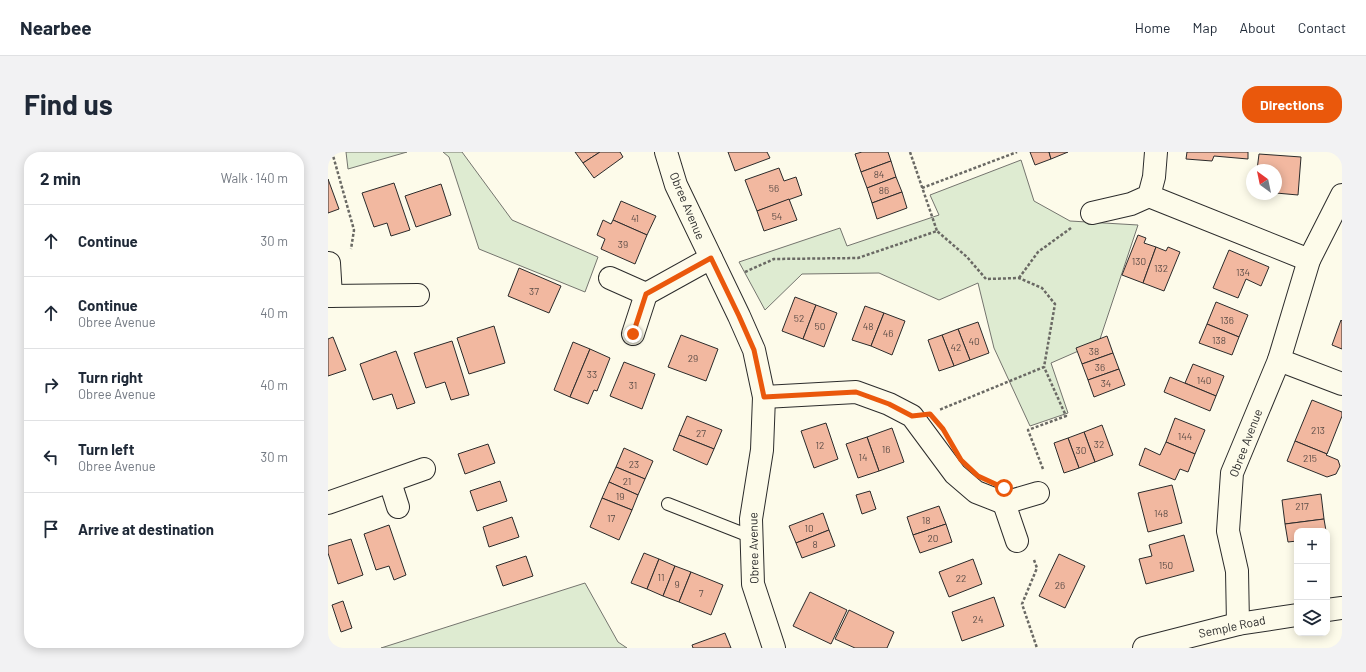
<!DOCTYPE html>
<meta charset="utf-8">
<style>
body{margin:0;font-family:Barlow,sans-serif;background:#f2f2f3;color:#1f2937}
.controls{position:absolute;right:12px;bottom:12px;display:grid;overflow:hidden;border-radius:8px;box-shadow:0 2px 10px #0003}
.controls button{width:36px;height:36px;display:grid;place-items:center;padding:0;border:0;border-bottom:1px solid #e0e1e3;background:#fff;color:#1f2937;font:20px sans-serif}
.compass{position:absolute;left:918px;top:12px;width:36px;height:36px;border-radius:50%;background:#fff;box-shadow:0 2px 10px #0003;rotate:327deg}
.stop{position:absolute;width:12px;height:12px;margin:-9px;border:3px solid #ea580c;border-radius:50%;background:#fff}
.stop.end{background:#ea580c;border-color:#fff;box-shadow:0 1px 4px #0008}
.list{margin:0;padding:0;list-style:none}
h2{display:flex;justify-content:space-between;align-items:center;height:52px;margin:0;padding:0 16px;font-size:17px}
h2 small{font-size:13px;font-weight:400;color:#747a83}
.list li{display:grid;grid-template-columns:26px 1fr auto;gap:12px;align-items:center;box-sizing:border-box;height:72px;padding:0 16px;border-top:1px solid #e0e1e3}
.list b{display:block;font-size:15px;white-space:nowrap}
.list p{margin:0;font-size:13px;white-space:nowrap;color:#747a83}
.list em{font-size:13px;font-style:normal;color:#747a83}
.icon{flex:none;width:22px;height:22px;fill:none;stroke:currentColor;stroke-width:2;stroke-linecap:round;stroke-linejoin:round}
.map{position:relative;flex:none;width:1014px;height:496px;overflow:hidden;border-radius:16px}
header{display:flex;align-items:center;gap:24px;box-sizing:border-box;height:56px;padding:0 20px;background:#fff;border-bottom:1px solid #e0e1e3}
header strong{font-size:19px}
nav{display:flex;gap:22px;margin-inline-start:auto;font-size:14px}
.intro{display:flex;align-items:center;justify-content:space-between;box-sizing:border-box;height:96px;padding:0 24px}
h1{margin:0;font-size:28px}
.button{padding:10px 18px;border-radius:16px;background:#ea580c;color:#fff;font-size:14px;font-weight:700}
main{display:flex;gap:24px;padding:0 24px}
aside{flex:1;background:#fff;border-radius:16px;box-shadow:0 2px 10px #0003}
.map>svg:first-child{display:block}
.green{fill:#deebd1;stroke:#74746e}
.building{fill:#f2b8a0;stroke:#2b2b2b}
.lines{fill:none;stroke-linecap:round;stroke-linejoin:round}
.service-casing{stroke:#2b2b2b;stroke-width:14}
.minor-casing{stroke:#2b2b2b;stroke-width:24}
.tertiary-casing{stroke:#2b2b2b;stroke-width:24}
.path{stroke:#6a6964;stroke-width:2.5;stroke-dasharray:3 2;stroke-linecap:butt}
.service{stroke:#fdfbea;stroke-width:12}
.minor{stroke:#fdfbea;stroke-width:22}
.tertiary{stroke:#fdfbea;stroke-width:22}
.route{stroke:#ea580c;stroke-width:5}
.labels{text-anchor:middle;stroke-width:3;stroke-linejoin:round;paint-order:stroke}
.number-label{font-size:10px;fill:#5d4e48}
.street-label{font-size:12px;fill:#2b2b2b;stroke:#fdfbea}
</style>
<header>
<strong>Nearbee</strong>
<nav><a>Home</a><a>Map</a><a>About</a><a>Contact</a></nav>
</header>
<div class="intro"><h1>Find us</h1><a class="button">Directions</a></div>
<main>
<aside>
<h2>2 min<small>Walk · 140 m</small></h2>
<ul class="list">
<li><svg class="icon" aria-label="ahead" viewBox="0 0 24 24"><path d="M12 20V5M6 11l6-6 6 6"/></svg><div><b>Continue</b></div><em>30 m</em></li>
<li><svg class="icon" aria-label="ahead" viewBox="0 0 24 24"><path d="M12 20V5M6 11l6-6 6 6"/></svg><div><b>Continue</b><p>Obree Avenue</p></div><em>40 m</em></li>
<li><svg class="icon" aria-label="right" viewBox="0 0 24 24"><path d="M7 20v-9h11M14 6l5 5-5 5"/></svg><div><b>Turn right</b><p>Obree Avenue</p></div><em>40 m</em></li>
<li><svg class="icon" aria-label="left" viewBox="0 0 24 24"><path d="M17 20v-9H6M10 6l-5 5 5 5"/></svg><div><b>Turn left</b><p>Obree Avenue</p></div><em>30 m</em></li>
<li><svg class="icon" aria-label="arrive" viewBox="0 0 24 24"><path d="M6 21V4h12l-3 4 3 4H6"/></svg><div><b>Arrive at destination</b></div></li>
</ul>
</aside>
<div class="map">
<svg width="1014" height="496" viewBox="0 0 1014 496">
<rect width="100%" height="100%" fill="#fdfbea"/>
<g class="green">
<polygon points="18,0 79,0 20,17"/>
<polygon points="115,0 134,0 184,68 270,105 257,140 151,97 121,5"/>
<polygon points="693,8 706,49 742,69 810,73 771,190 723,211 740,261 702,274 666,196 650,131 611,148 551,121 474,122 437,158 411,110 512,76 519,94 611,63 602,43"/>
<polygon points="257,431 290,490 299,496 53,496"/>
</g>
<g class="building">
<polygon points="247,0 272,0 255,11"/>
<polygon points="272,0 292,0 295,5 266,26 255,11"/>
<polygon points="400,0 439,0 442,6 407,19"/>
<polygon points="534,0 560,0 563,9 533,20 527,2"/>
<polygon points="702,0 721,0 723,7 707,13"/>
<polygon points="721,0 740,0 723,7"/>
<polygon points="859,0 920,0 920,7 886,4 884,9 858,7"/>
<polygon points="931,2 973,5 970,43 948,41 948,18 929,18"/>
<polygon points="563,9 568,25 539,36 533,20"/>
<polygon points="451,16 456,29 468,25 474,43 429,59 417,28"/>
<polygon points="568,25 574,40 544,51 539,36"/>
<polygon points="0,27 11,57 0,61"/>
<polygon points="66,31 82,78 63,84 59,71 46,75 34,41"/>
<polygon points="113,32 123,63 88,75 77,44"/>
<polygon points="574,40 579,56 549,67 544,51"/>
<polygon points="461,47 469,68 436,79 429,59"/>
<polygon points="293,49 328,64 319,83 285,68"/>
<polygon points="275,68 283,72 285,68 319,83 307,112 273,97 277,87 269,83"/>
<polygon points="810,83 818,86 816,91 828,95 815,131 794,123"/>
<polygon points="828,95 838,99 840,95 852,100 836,139 815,131"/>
<polygon points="901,98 941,115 933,134 918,127 910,146 885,136"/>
<polygon points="191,116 233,134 221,161 180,144"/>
<polygon points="467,145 488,153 475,187 454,179"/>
<polygon points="888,150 920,163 911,185 879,172"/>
<polygon points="488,153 509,161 496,195 475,187"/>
<polygon points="537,154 556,161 543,194 524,188"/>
<polygon points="556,161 577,169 564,203 543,194"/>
<polygon points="1013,168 1014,169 1014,197 1004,193"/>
<polygon points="650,170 661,201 642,208 630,177"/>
<polygon points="879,172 911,185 904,203 871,191"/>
<polygon points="166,174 177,211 141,222 129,186"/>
<polygon points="630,177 642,208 626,214 614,183"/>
<polygon points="353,183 390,197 378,229 340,215"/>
<polygon points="614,183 626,214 611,219 600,188"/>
<polygon points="779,184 785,201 754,212 748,196"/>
<polygon points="5,185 18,218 0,224 0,187"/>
<polygon points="124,189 141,243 123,248 117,230 98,236 86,201"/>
<polygon points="245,190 262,197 242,245 226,238"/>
<polygon points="262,197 282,206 269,239 266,238 260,252 242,245"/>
<polygon points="68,199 87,251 69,257 64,242 45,248 32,212"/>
<polygon points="785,201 791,217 760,228 754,212"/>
<polygon points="296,210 327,222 314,257 282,244"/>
<polygon points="865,212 896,224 888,244 857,231"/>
<polygon points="791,217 797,233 766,245 760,228"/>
<polygon points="842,225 888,244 882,259 836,240"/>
<polygon points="984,248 1014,260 1014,264 999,302 967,289"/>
<polygon points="359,264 394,278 386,297 351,283"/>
<polygon points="847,266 877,278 867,302 838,290"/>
<polygon points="498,271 510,307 486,316 473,279"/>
<polygon points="774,273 785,303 767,310 756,280"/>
<polygon points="564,276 576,310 551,319 539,285"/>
<polygon points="756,280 767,310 751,316 740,286"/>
<polygon points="351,283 386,297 379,313 345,298"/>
<polygon points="539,285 551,319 530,326 518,292"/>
<polygon points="740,286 751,316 736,321 726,291"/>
<polygon points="967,289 999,302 998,303 1010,308 1012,314 1008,322 999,325 959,309"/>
<polygon points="838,290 867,302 860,320 852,317 847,328 811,313 817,296 832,303"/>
<polygon points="160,292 167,311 137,322 130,302"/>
<polygon points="296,296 325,309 317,327 288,315"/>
<polygon points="288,315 317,327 310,343 281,330"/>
<polygon points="172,329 179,349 149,359 142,339"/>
<polygon points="281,330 310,343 304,358 274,346"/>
<polygon points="844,333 854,371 820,380 810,341"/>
<polygon points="542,339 548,357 534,362 528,343"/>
<polygon points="993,342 996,367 957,372 954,348"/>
<polygon points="274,346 304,358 291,388 262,375"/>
<polygon points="611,354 618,372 585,383 579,365"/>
<polygon points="495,361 501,378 468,391 461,374"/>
<polygon points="184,365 191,385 161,395 155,375"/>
<polygon points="996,367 998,379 969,379 969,389 960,390 957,372"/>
<polygon points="618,372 624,390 592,401 585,383"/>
<polygon points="61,373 78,423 66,428 61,414 48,418 36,382"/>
<polygon points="501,378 507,394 474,406 468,391"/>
<polygon points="856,383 866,419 818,432 811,407 824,404 821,393"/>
<polygon points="23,387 35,423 10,432 0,401 0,394"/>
<polygon points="316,401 331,407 319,437 303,431"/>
<polygon points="731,402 757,414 737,456 711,444"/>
<polygon points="198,404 205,424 175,434 168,414"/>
<polygon points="331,407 347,414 335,444 319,437"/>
<polygon points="645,407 654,432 621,445 611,420"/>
<polygon points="347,414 363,420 351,450 335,444"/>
<polygon points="363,420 395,433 383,463 351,450"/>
<polygon points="482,440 519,458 503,492 465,474"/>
<polygon points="666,445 676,474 634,489 624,460"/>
<polygon points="15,449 24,476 13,480 4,453"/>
<polygon points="521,458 566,480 559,496 527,496 507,487"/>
<polygon points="397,481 403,496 365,496 364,493"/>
</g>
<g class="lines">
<defs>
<polyline id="service" points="340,352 424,385"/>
<g id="minor">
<polyline points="338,0 348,33 411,164 426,198 436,245 434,298 423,367 425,432 446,496"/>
<polyline points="821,44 981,108"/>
<polyline points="764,61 803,52 821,44 826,25 828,0"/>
<polyline points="1,111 3,144"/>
<polyline points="282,126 318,142 305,182"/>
<polyline points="318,142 383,106"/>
<polyline points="0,144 90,143"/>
<polyline points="951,208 1014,232"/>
<polyline points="436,245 528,240 561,252 584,264 627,322 648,340 676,351"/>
<polyline points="62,330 70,355"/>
<polyline points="0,351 96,317"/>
<polyline points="689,389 676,351 710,341"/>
<polyline points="910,472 909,419 900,379 904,321 951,208 981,108 1014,43"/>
</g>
<g id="tertiary">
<polyline points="999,458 1014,456"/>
<polyline points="816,496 910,472 969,463"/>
</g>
</defs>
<use href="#service" class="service-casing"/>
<use href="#minor" class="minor-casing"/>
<use href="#tertiary" class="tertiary-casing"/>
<g class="path">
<polyline points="4,0 26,78 23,97"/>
<polyline points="582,0 609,79"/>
<polyline points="594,36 689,0"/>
<polyline points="417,120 446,107 530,106 609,79 639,105 658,127 691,126 714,136 727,152 716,215 611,258"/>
<polyline points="691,126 710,100 743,76"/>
<polyline points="715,317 700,278 738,264 716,215"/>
<polyline points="706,408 709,416 694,452 709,496"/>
</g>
<use href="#service" class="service"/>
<use href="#minor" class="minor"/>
<use href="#tertiary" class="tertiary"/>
</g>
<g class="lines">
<polyline class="route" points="305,182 318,142 383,106 411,164 426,198 436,245 528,240 561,252 584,264 602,262 615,277 633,308 650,324 676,336"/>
</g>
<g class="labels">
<g class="number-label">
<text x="551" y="26">84</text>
<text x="446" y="40">56</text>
<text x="556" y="42">86</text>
<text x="449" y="68">54</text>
<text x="307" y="70">41</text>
<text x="295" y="96">39</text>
<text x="811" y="113">130</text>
<text x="833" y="120">132</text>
<text x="915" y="124">134</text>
<text x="206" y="143">37</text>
<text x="471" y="170">52</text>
<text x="899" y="172">136</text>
<text x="492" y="178">50</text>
<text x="540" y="178">48</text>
<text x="560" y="185">46</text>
<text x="891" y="192">138</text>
<text x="646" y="193">40</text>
<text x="628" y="199">42</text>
<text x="766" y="203">38</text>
<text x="365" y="210">29</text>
<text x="772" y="219">36</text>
<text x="264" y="226">33</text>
<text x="876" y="232">140</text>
<text x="778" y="235">34</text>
<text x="305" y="237">31</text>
<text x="990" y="282">213</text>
<text x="373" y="285">27</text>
<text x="857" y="288">144</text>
<text x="771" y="296">32</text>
<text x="492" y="297">12</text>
<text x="558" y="301">16</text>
<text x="753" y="302">30</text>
<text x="535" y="309">14</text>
<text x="982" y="310">215</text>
<text x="306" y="316">23</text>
<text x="299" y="333">21</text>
<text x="292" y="348">19</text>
<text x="974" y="358">217</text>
<text x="833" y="365">148</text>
<text x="283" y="370">17</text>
<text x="598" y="372">18</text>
<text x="481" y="380">10</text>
<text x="605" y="390">20</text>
<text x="487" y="396">8</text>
<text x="838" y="417">150</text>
<text x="333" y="429">11</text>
<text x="633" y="430">22</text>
<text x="349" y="436">9</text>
<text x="732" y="437">26</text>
<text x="373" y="445">7</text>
<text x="650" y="471">24</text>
</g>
<g class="street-label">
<text transform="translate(359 54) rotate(67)" y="4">Obree Avenue</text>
<text transform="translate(918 291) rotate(-69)" y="4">Obree Avenue</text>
<text transform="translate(426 396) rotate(-91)" y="4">Obree Avenue</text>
<text transform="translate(904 475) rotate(-12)" y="4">Semple Road</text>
</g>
</g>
</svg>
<div class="controls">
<button>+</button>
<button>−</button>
<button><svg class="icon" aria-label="layers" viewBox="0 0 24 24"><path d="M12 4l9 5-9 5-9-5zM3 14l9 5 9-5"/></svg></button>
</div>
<svg class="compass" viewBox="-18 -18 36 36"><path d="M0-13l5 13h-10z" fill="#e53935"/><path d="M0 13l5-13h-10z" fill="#747a83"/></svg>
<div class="stop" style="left:676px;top:336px"></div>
<div class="stop end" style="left:305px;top:182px"></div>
</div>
</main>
